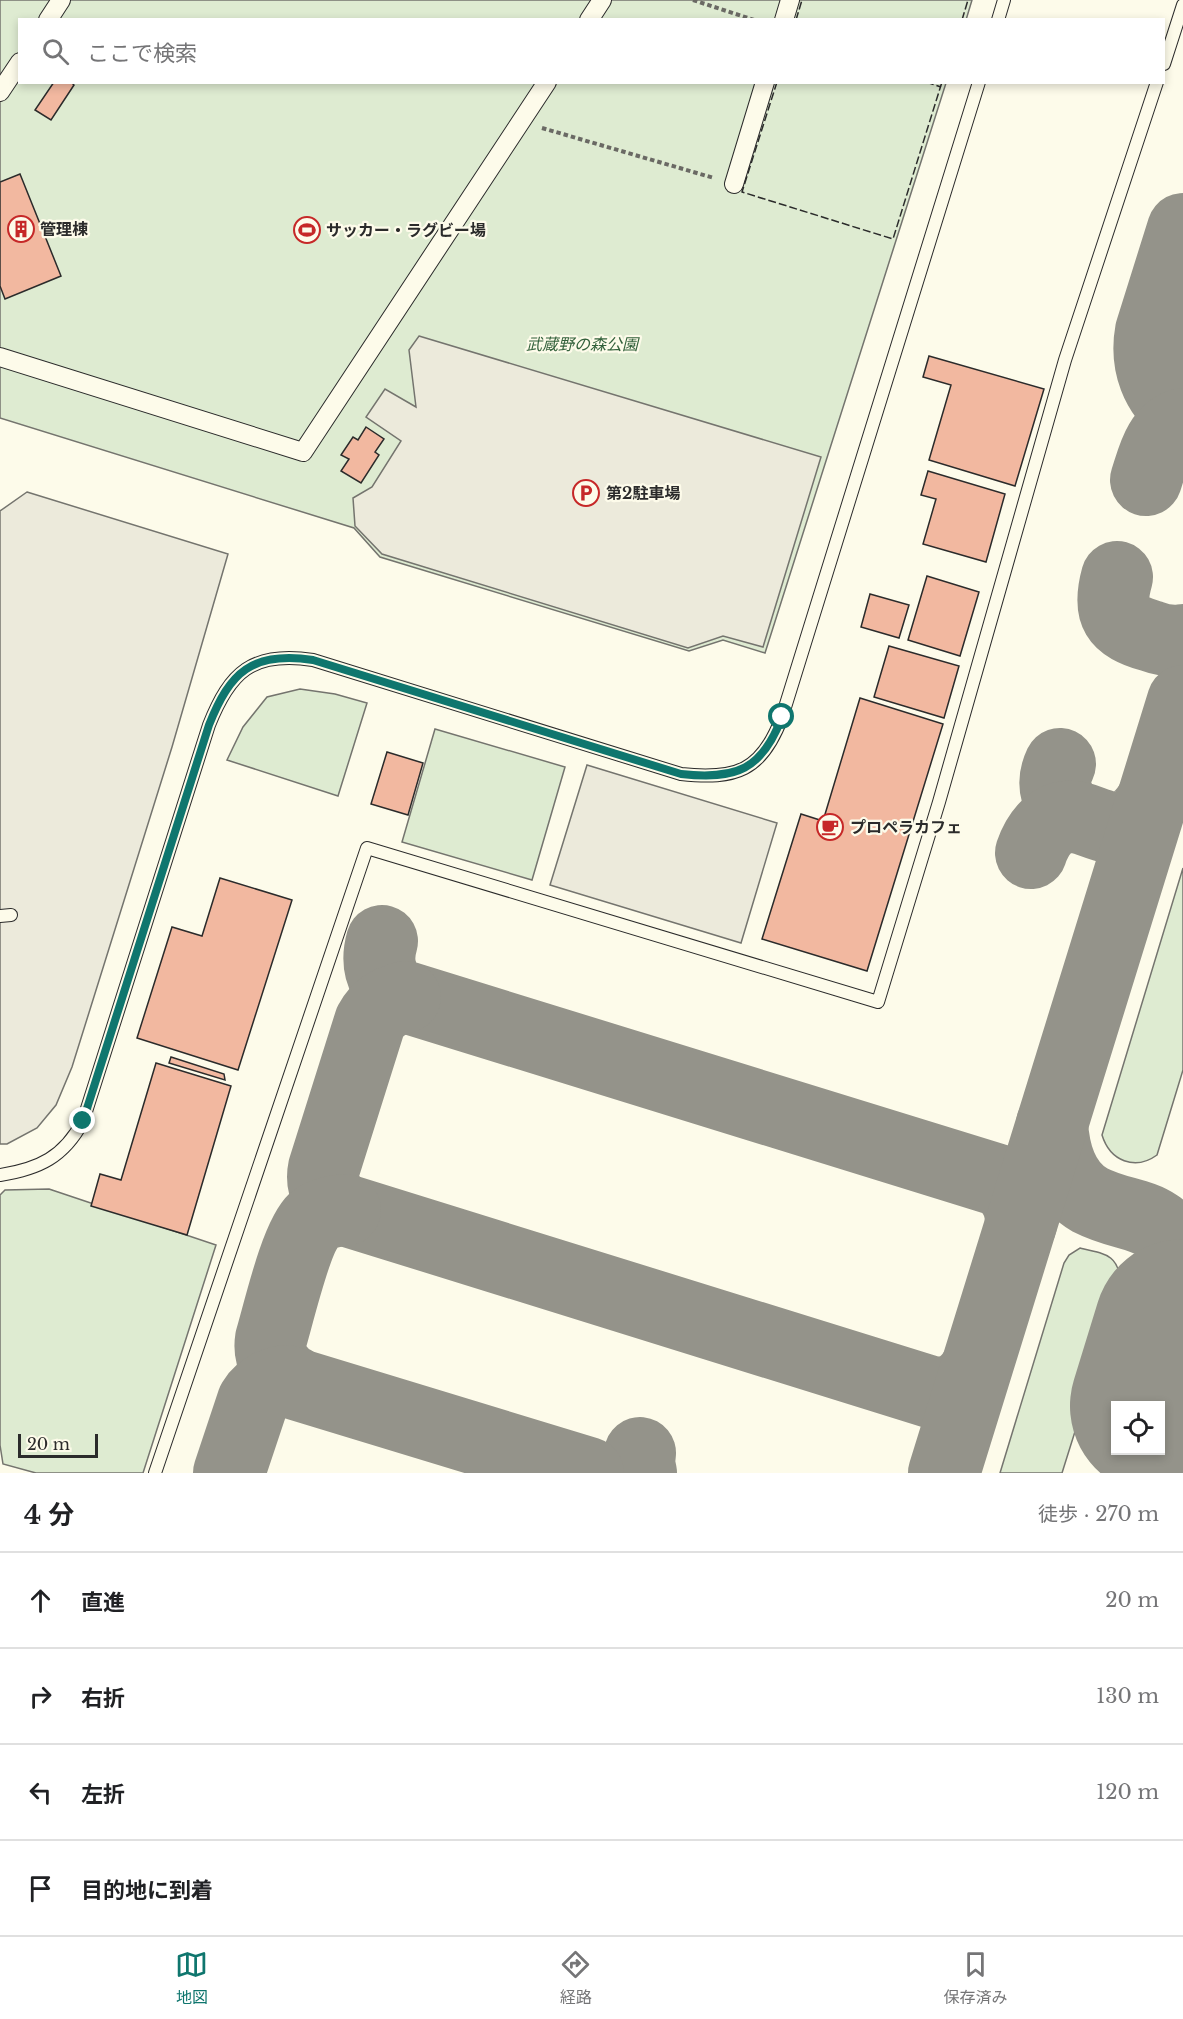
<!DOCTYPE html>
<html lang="ja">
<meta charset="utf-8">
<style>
body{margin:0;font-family:"Libre Baskerville","Noto Sans JP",serif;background:#f6f6f6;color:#202124}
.controls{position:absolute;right:18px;bottom:18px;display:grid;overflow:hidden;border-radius:0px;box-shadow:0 3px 9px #0003}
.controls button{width:54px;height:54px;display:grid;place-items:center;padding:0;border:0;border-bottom:2px solid #e0e0e0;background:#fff;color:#202124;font:30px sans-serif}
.scale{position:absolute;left:18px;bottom:15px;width:80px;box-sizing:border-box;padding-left:6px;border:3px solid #2b2b2b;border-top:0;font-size:16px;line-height:21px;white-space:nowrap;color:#2b2b2b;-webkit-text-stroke:4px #fdfbea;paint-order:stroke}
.stop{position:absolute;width:18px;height:18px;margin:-14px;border:4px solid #0f766e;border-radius:50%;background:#fff}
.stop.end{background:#0f766e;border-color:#fff;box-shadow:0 2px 6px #0008}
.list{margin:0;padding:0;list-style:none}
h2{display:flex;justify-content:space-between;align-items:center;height:78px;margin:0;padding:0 24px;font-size:26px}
h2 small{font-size:20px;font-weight:400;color:#757577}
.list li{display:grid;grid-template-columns:39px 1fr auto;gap:18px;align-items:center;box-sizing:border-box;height:96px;padding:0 24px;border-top:2px solid #e0e0e0}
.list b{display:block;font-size:22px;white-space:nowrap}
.list em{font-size:20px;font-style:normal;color:#757577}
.icon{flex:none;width:33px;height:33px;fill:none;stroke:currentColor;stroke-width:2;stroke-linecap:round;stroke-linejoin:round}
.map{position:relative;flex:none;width:1183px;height:1473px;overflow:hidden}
.search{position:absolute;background:#fff;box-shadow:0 3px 9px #0003;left:18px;right:18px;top:18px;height:66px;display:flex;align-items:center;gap:15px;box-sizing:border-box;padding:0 21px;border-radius:0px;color:#757577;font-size:22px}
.sheet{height:462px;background:#fff}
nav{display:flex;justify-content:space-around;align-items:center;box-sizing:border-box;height:84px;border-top:2px solid #e0e0e0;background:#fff;font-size:16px;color:#757577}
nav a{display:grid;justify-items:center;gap:3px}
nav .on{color:#0f766e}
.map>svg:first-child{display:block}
.green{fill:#deebd1;stroke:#74746e;stroke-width:1.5}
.parking{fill:#eceadb;stroke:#74746e;stroke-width:1.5}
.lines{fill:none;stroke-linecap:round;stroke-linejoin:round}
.taxiway{stroke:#94938a;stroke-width:72}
.runway{stroke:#94938a;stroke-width:178}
.building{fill:#f2b8a0;stroke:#2b2b2b;stroke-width:1.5}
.service-casing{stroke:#2b2b2b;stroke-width:14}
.pedestrian-casing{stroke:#2b2b2b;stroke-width:20}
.path{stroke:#6a6964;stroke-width:4;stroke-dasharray:4.5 3;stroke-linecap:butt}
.service{stroke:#fdfbea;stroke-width:12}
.pedestrian{stroke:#fdfbea;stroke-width:18}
.fence{stroke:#2b2b2b;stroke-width:1.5;stroke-dasharray:8 3;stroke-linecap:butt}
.route{stroke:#0f766e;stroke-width:8}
.labels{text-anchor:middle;stroke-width:4.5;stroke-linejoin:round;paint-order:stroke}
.poi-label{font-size:16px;font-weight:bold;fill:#2b2b2b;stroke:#fdfbea;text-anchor:start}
.park-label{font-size:16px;font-style:italic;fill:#34623c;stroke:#fdfbea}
</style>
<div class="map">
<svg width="1183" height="1473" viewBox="0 0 1183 1473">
<rect width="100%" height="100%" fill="#fdfbea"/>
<g class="green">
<polygon points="0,0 972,0 966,20 20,20 20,82 946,83 765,653 723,640 689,651 380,557 354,528 0,418"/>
<polygon points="300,689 335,694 367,703 338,796 227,760 243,727 267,697"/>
<polygon points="435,729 565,767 532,880 402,842"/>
<path d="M1183,868V1070L1157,1155C1135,1171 1110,1161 1102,1135Z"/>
<polygon points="49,1189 216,1245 143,1473 36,1473 3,1464 0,1445 0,1195 5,1190"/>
<path d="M1080,1248C1107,1254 1119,1255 1121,1285L1062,1473H1000L1064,1263L1069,1255Z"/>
</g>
<g class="parking">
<polygon points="419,336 821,457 763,647 723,636 688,648 382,554 355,526 353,498 372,487 401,441 366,417 385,389 416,407 409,350"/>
<polygon points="27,492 228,554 172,747 72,1067 56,1105 37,1128 7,1144 0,1144 0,511"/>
<polygon points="587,765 777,823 741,943 550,885"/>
</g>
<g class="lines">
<g class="taxiway">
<path d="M1183,229L1151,331C1145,364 1156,394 1183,414"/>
<path d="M1146,480C1153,459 1158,431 1183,424"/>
<path d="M1117,577C1107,613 1116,626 1151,636C1162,640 1171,642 1183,640"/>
<path d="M1060,764C1050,785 1057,802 1073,817"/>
<path d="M1031,853C1037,835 1051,814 1074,817C1086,818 1097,825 1109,827C1130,831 1144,815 1153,799"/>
<path d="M382,941C376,962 380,979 396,994L1001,1181C1015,1193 1021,1205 1021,1224"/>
<path d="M405,997C388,1002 378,1007 370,1022L324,1168C320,1187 329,1200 345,1210L934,1393C953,1393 965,1386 975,1370"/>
<path d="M1052,1124C1054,1153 1063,1185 1090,1200C1131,1221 1161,1208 1183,1260"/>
<path d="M294,1382C278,1373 268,1358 271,1339C279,1312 296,1237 314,1220C322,1213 334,1211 345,1210"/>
<polyline points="640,1453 639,1463 641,1473"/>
<path d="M229,1473L253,1401C261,1388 271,1383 286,1381L588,1473"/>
<polyline points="944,1473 1183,701"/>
</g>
<polyline class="runway" points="1159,1406 1183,1328"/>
</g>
<g class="building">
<polygon points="54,82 71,82 74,85 51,120 35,110"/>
<polygon points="20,174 61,276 5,299 0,286 0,182"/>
<polygon points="929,356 1044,389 1015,486 929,460 951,385 923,377"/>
<polygon points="366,427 384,439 375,452 379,455 361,483 341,471 349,459 341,455 353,437 358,440"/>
<polygon points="928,471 1005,494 986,562 923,544 936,499 921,495"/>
<polygon points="927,576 979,592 960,656 908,640"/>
<polygon points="870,594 909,605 899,638 861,627"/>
<polygon points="889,646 959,666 944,718 874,697"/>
<polygon points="860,698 943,724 867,971 762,939 801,814 823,821"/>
<polygon points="387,752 423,763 408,815 371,804"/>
<polygon points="220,878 292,900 238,1070 137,1038 172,927 202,936"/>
<polygon points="171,1057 224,1074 225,1080 169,1063"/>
<polygon points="156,1063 231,1086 187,1235 91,1206 100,1174 121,1180"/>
</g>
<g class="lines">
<defs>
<g id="service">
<polyline points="998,20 1004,0"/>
<polyline points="1164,64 1183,5"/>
<polyline points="0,916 11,915"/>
<path d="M0,1175C39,1169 64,1157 83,1121L209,725C230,672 252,651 313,660L681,774C736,780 762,771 782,717L979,82"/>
<polyline points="155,1473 367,848 878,1002 939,802 1065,360 1157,82"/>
</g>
<g id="pedestrian">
<polyline points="48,20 61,0"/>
<polyline points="589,20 602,0"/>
<polyline points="784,20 790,0"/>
<polyline points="0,92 20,62"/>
<polyline points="734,184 765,82"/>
<polyline points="0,357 303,452 547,82"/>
</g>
</defs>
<use href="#service" class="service-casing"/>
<use href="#pedestrian" class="pedestrian-casing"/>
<g class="path">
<polyline points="693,0 754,20"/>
<polyline points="542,128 714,178"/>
</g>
<use href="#service" class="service"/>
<use href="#pedestrian" class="pedestrian"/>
<g class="fence">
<polyline points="796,20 802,0"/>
<polyline points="962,20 968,0"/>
<polyline points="777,82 742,192 893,239 942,82"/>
<polyline points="926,82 941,87"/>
</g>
</g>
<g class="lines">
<path class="route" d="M83,1121L209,725C230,672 252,651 313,660L681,774C736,780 762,770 782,717"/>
</g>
<defs>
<symbol id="building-ring" viewBox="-11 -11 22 22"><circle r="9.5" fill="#fdfbea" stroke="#c62828" stroke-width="1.5"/><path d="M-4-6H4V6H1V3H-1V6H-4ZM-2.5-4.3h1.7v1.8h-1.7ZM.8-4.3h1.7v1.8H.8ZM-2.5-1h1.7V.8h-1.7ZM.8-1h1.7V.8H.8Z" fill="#c62828"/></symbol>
<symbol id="stadium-ring" viewBox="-11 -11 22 22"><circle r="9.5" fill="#fdfbea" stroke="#c62828" stroke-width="1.5"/><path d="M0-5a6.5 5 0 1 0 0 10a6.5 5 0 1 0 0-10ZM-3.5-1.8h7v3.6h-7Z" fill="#c62828"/></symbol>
<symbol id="parking-ring" viewBox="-11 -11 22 22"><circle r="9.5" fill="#fdfbea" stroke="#c62828" stroke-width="1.5"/><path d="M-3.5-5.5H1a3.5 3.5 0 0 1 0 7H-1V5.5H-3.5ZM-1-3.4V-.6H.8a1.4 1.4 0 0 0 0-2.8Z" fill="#c62828"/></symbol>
<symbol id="cafe-ring" viewBox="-11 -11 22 22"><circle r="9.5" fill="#fdfbea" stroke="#c62828" stroke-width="1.5"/><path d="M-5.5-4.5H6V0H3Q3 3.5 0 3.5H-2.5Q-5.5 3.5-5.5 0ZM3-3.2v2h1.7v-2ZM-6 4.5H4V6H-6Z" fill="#c62828"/></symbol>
</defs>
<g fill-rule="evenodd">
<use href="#building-ring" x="6" y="214" width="30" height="30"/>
<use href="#stadium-ring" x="292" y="215" width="30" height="30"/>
<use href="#parking-ring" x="571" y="478" width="30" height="30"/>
<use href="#cafe-ring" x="815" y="812" width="30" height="30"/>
</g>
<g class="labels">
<g class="poi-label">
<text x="40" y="235">管理棟</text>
<text x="326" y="236">サッカー・ラグビー場</text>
<text x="606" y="499">第2駐車場</text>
<text x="850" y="833">プロペラカフェ</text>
</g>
<g class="park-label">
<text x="582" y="350">武蔵野の森公園</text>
</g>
</g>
</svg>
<div class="controls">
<button><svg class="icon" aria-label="locate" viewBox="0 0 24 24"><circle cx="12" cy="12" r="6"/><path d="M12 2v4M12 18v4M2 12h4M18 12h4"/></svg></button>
</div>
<div class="scale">20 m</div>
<div class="stop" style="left:782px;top:717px"></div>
<div class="stop end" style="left:83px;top:1121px"></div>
<div class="search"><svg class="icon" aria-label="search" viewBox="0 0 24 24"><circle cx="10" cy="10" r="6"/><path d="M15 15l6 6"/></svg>ここで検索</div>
</div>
<section class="sheet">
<h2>4 分<small>徒歩 · 270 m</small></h2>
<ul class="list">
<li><svg class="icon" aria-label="ahead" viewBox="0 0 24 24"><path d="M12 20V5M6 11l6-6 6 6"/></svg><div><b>直進</b></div><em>20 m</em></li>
<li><svg class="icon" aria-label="right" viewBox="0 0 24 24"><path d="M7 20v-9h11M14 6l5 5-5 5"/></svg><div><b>右折</b></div><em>130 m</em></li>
<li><svg class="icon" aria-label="left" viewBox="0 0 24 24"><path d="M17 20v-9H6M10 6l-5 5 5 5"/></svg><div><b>左折</b></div><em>120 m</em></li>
<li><svg class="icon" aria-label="arrive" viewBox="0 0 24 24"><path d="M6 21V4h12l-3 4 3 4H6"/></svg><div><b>目的地に到着</b></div></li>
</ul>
</section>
<nav>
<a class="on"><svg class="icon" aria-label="map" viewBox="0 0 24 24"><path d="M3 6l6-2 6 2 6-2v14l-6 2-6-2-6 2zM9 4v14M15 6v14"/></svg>地図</a>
<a><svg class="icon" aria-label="directions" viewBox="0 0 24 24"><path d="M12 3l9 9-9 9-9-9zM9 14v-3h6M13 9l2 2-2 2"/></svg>経路</a>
<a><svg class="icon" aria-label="saved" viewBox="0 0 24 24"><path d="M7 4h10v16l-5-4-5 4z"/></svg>保存済み</a>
</nav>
